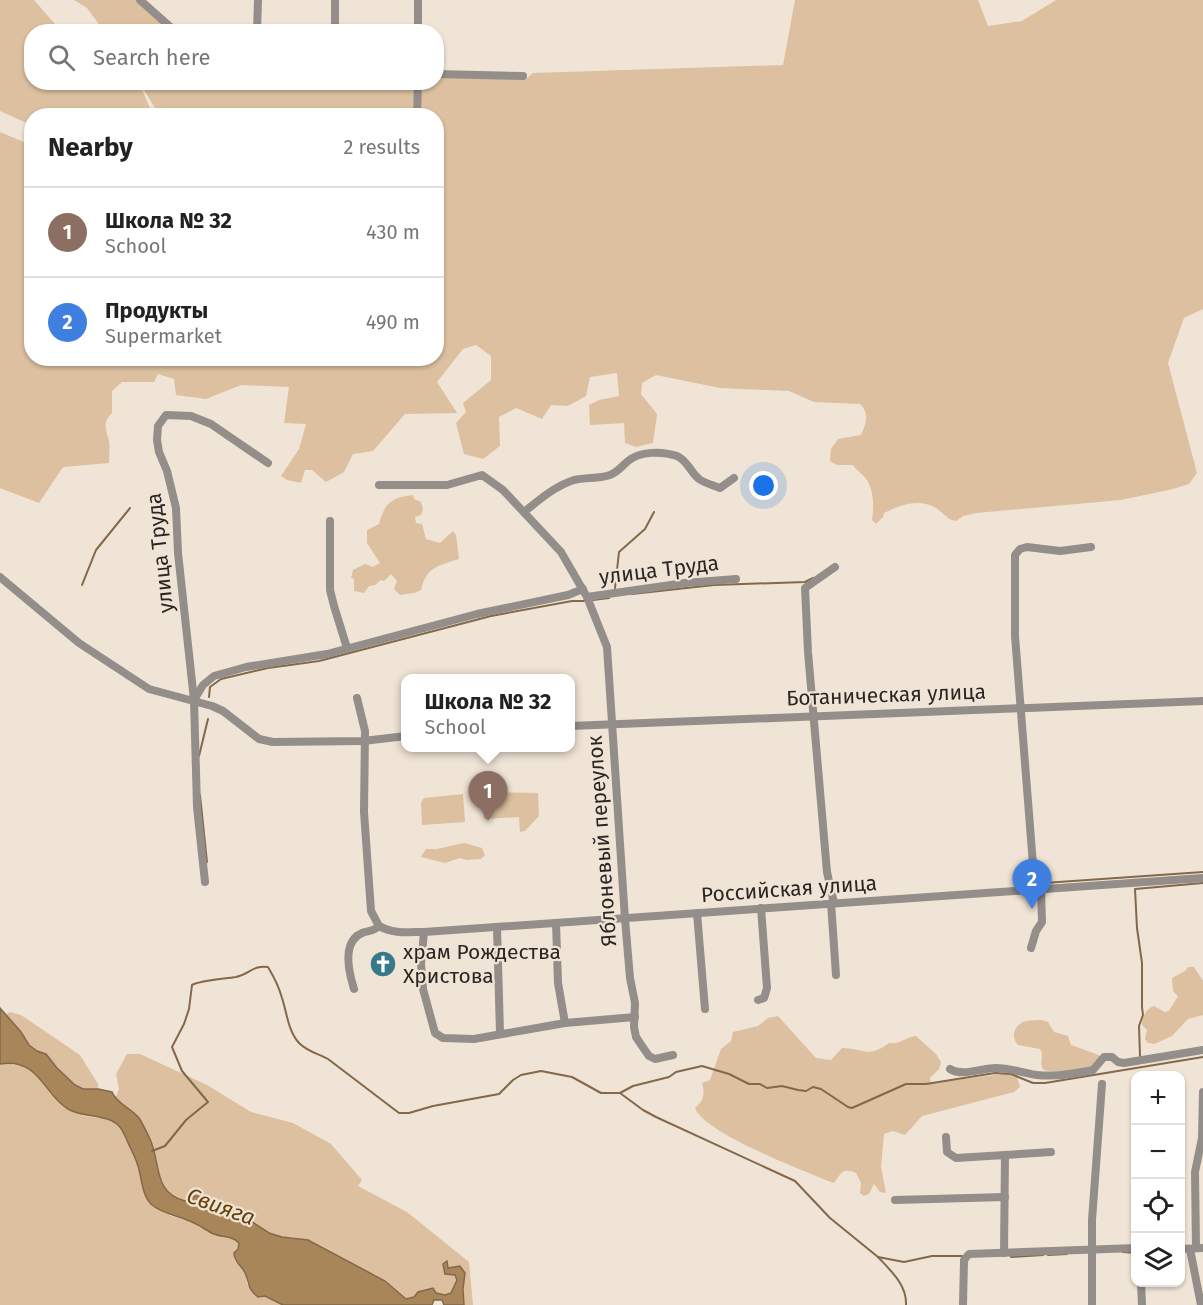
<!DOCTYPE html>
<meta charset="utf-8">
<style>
body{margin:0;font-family:"Fira Sans",sans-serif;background:#f6f6f6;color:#222}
.controls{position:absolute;right:18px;bottom:18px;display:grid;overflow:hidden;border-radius:12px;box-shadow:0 2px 4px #0004}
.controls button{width:54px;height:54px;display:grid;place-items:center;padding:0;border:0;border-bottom:2px solid #e0e0e0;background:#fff;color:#222;font:30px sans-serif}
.you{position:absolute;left:764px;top:486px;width:21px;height:21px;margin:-15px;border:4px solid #fff;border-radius:50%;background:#1a73e8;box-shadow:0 0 0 9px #1a73e833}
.badge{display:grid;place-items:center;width:39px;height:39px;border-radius:50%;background:#38788b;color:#fff;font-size:20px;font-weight:700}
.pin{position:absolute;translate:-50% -50px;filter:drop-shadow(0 2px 3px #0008)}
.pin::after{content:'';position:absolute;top:32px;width:21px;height:18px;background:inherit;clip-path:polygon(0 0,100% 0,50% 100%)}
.popup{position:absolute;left:401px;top:674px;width:174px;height:78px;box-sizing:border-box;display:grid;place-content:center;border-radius:12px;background:#fff;filter:drop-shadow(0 2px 4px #0005);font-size:20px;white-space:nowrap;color:#767676}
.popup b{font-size:22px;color:#222}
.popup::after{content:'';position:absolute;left:50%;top:100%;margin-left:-12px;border:12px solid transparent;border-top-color:#fff}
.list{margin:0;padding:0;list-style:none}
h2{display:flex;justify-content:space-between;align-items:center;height:78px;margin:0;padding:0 24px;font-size:26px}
h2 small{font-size:20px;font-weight:400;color:#767676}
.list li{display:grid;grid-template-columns:39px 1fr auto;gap:18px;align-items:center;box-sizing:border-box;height:90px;padding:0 24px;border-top:2px solid #e0e0e0}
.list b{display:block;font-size:22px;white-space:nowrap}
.list p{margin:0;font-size:20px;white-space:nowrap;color:#767676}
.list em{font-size:20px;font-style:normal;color:#767676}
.icon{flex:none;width:33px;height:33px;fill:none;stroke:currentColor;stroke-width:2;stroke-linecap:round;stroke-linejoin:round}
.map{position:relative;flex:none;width:1203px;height:1305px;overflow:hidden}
.search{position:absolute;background:#fff;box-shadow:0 2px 4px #0004;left:24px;top:24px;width:420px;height:66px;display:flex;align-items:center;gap:15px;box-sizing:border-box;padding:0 21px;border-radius:24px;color:#767676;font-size:22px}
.panel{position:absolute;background:#fff;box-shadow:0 2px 4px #0004;left:24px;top:108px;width:420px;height:258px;border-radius:24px}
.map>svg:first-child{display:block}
.green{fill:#dcc09f}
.water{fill:#a9855a;stroke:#836849;stroke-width:1.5}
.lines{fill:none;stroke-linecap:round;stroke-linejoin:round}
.stream{stroke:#836849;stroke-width:2}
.minor{stroke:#938e89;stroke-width:8}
.labels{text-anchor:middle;stroke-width:4.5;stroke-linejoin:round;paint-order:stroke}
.street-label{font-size:21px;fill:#2a2621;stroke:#f0e4d6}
.poi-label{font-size:21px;fill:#2a2621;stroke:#f0e4d6;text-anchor:start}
.water-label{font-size:22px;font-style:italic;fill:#654109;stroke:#f0e4d6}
</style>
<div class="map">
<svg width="1203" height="1305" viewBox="0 0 1203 1305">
<rect width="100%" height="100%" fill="#f0e4d6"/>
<g class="green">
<polygon points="0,0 34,0 61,31 32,32 32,82 136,83 143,92 153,115 32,116 31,125 0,111"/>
<polygon points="74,0 139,0 176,31 104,31 87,8"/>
<path d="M795,0H978L988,26L1022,21L1056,0H1203V309L1184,318L1168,363L1197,473L1189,484L1173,489L1121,500L976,513L963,516L956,521C947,520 944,513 936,508C919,498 900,505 884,513L883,517L876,524L872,520C874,507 874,492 867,480C863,474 857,471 853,465H837L830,461L831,449L838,439L861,435C866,423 870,414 860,404L814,402L789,391L720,388L656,375L642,383L641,394L657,414L653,443L636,447L625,443L624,423L590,425L589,405L599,400L619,396L617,373L590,377L586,396L568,406L551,405L542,419L516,408L499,417L500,446L483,459L464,454L456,423L466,412L463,403L491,380V356L476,345L463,349L437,382L457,413L405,414L373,451L353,454L344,472L326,482L312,470H305L301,483L287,480L281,476L299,449L306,424L284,423L289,387L241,385L206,399L176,395L174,379L158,374L154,382H122L112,391V413C102,423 106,429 109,441C110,448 109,456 109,463L63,467L39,503L0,488V132L31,145L32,358H436V116L420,115V83L436,82L437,76L518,80L526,79L533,73L783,65Z"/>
<polygon points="140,83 415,83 415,115 159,115"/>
<path d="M413,495L414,499L421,502L423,509L421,515L415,517L416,523L422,524L426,539L440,543L453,531L456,535L459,559C438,566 427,566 421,590L414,593L400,595L394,589L397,581L391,574L384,581L381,580L375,585L369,586L364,593L354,591V579L351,578L353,570L365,564L373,567L380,563L367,543V530L379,524C385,502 391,498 413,495Z"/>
<polygon points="482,792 538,793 539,816 525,831 520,832 519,817 484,819"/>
<polygon points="463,794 465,822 422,825 421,802 424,798"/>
<polygon points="464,843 482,848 485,855 481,859 467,860 460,858 445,863 421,857 426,849 437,849"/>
<path d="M1188,967H1194L1203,981V1015L1188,1019L1172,1036L1154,1044L1148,1043L1145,1039L1147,1030L1142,1025C1142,1017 1146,1009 1154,1006L1165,1012L1169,1011L1178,996L1173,991L1172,978L1185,971Z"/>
<polygon points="10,1012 21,1015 80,1055 98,1084 98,1089 83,1089 75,1085 57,1068 46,1054 37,1051 29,1045 21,1031 5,1015"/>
<path d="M778,1016L816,1058L831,1060L842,1048C862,1048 868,1059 889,1043C900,1045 905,1037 916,1036L936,1054L941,1062L939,1069L930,1078L931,1083L1003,1074L1008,1071L1016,1074L1020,1087L1014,1092L922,1116L905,1135L893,1131L884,1134L881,1167L886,1193L880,1192L874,1184L869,1194L864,1196L860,1193L861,1183L856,1173C842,1167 841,1174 834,1183L831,1182C803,1170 705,1134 695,1108C704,1101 705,1093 702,1083L710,1080L721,1049L731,1041L733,1032L758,1026L768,1018Z"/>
<path d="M1042,1020L1048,1022L1054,1032L1068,1036L1071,1045L1099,1055L1102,1063C1090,1072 1058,1073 1044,1070C1038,1064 1045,1055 1040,1049L1018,1045C1010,1037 1014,1024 1026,1021C1031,1020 1037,1020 1042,1020Z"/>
<path d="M127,1054H140L207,1085L251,1112L293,1123L331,1144L362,1180L358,1186L407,1212L469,1262L473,1305H464V1282L454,1268H448L445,1274L455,1275L457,1280L451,1293L445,1295L436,1293L432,1288L418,1292L415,1297L406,1299L385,1281L293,1237H282L269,1233L237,1212L215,1206L203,1196H195L185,1201C155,1193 159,1167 151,1143C145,1124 132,1110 115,1099L119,1089L116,1074Z"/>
<polygon points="0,1062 27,1067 83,1116 108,1119 120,1126 138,1164 142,1187 171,1216 194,1223 219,1236 228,1236 239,1243 234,1259 246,1275 247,1284 258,1297 265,1296 283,1305 0,1305"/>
</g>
<path class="water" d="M0,1008L21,1032L29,1045L37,1051L46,1054L57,1068L75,1085L83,1089H98L112,1092C117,1104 131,1108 139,1118C143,1124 147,1133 150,1139C161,1164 153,1193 185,1201L195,1196H203L215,1206L237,1212L269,1233L282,1237L308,1240L385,1281L406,1299L414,1297L418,1292L433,1288L436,1293L445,1295L451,1293L457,1280L455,1275L445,1274L443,1264L447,1261L448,1268L460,1266L465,1273L463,1289L464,1305H444L442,1300H434L432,1305H283L265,1296L258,1297C247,1288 250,1285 246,1275C243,1266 234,1263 234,1253L238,1249L239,1243C231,1235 224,1238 214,1234C207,1231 201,1226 194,1223C180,1216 165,1215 152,1205C141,1195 142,1176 137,1163C134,1154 129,1146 126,1138C124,1134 122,1129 119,1126C108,1114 83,1118 68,1109C43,1094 40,1058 0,1064Z"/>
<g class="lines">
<g class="stream">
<polyline points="82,585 96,550 130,508"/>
<polyline points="615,588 619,552 645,529 654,512"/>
<polyline points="632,594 714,585 805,582 813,578"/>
<polyline points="593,600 609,598"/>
<polyline points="209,697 210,687 221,679 268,668 319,661 491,616 572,601 586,601"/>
<polyline points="199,756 208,719"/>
<polyline points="200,795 207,862"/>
<polyline points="1044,883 1203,872"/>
<polyline points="1140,1056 1139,1026 1143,1015 1142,1007 1142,963 1137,928 1135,889 1203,883"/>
<polyline points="620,1093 643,1110 656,1117 795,1181 830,1218 878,1257 904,1262 932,1256 962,1256"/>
<path d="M152,1151L165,1146L186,1120L208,1102L182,1071L172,1047L184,1024L189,1009L192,985C202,980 224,979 236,977C250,974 252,965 268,967C274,977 279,987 282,998C287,1013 288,1031 299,1043C308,1052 319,1054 328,1059L399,1113H409L433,1106L499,1094L513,1080L521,1075L541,1071L572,1077L601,1093H620L633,1086L669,1077L676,1072L702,1066L729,1074L749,1084H760L767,1088L782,1086L798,1090L806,1091L813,1087L821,1089L848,1107L852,1108L906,1084H926L995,1073L1011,1074L1033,1083H1045L1203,1057"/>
<polyline points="1123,1252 1136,1253"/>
<polyline points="1048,1255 1067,1254"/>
<path d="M878,1257C891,1271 907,1285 906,1305"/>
<polyline points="1011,1257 1043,1255"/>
</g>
<g class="minor">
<polyline points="140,0 176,32"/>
<polyline points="257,32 258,0"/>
<polyline points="335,32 335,0"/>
<polyline points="418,32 418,0"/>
<polyline points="436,74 523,76"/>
<polyline points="417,116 418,82"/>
<polyline points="379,485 447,485 482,475 503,490 561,552 587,597 607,647 625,919 630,978 635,1003 634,1027 636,1037 642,1046 649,1056 655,1059 673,1055"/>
<path d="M524,512C539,500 555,486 574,480C586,477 599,479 610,475C618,472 622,466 628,461C640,451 662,451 677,456C687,460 691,473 699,479C704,483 713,485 720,488L734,478"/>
<polyline points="330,521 330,590 334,606 347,648"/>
<polyline points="0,577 79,643 149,689 212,706 223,711 259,739 273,742 363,741 406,736"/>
<polyline points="587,597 685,583 736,579"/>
<polyline points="357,698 365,731 364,812 371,911 379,926"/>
<polyline points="194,700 203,685 214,676 246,667 327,654 477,614 568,595 583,589"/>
<polyline points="570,726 1203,701"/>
<polyline points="205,882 197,807 194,700 178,553 176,508 167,471 159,452 157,440 158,426 166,415 191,416 211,424 268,463"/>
<polyline points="1035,890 1015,636 1015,555 1020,549 1027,547 1060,551 1091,547"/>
<polyline points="831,903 836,975"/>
<polyline points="834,903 827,872 808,652 805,588 835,567"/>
<polyline points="697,913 705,1009"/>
<polyline points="556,923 558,983 565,1023"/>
<path d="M379,926C393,934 408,932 424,932L1203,878"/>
<polyline points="497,927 500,1033"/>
<polyline points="424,932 421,964 423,989 435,1033 443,1038 474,1039 565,1023 635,1017"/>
<polyline points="1031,948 1036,931 1042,922 1041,890"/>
<path d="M354,989C349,973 341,942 362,933C369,930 373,932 379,926"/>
<polyline points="758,1000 764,998 767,988 761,908"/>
<path d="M950,1069C963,1077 981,1068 996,1068C1010,1068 1023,1073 1037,1075C1056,1077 1075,1074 1093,1070L1104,1057H1112L1118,1062L1124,1063L1203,1050"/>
<polyline points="946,1137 947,1152 956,1158 1005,1155 1004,1253"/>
<polyline points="1005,1155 1051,1152"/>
<polyline points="895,1200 1005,1197"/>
<polyline points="1196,1248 1195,1172 1202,1138 1203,1092"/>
<polyline points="1180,1249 1203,1248"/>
<polyline points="1190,1249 1201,1305"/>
<polyline points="1141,1282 1142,1305"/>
<polyline points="963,1305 964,1260 969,1254 1136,1248"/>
<polyline points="1092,1305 1092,1220 1102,1084"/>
</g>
</g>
<defs>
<symbol id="church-disc" viewBox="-11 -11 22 22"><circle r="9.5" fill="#38788b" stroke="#f0e4d6"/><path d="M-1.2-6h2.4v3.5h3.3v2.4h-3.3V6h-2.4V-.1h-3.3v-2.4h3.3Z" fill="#fff"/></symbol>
</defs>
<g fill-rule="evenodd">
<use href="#church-disc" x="368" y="949" width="30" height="30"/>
</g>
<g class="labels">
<g class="street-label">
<text transform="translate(160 553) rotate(-96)" y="7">улица Труда</text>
<text transform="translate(659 570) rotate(-7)" y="7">улица Труда</text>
<text transform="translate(886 695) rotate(-2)" y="7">Ботаническая улица</text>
<text transform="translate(602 841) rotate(-94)" y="7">Яблоневый переулок</text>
<text transform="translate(789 889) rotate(-4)" y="7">Российская улица</text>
</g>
<g class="poi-label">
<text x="403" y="959">храм Рождества<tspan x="403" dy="24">Христова</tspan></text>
</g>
<g class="water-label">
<text transform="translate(221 1206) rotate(20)" y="8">Свияга</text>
</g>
</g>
</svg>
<div class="controls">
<button>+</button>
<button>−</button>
<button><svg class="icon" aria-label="locate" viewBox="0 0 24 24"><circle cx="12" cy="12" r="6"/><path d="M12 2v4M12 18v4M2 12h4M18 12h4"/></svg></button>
<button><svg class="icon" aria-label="layers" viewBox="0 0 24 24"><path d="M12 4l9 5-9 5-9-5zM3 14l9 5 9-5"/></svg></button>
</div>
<div class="you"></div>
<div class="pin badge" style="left:488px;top:821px;background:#8d6e63">1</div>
<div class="popup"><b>Школа № 32</b>School</div>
<div class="pin badge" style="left:1032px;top:909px;background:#3f7fe0">2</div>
<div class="search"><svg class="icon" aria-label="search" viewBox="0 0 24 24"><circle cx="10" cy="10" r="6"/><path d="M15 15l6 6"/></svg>Search here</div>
<section class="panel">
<h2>Nearby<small>2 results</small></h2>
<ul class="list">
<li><span class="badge" style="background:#8d6e63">1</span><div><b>Школа № 32</b><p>School</p></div><em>430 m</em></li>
<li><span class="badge" style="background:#3f7fe0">2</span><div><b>Продукты</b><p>Supermarket</p></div><em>490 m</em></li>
</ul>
</section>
</div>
